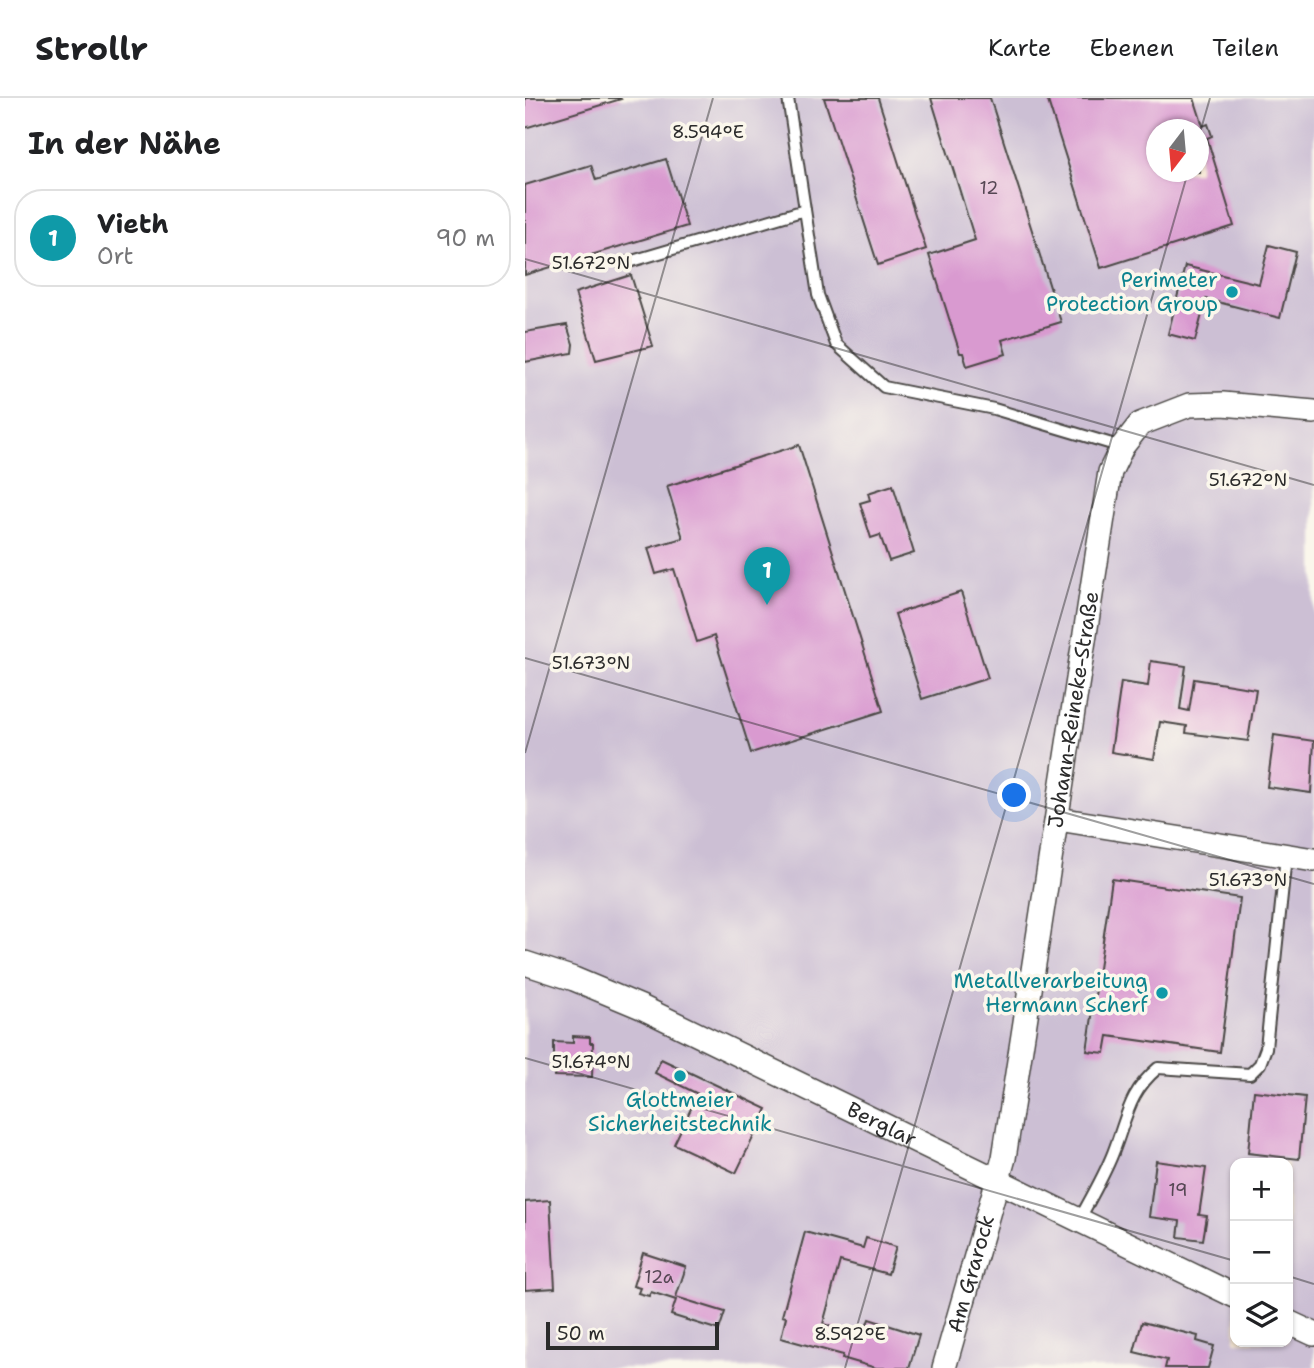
<!DOCTYPE html>
<html lang="de">
<meta charset="utf-8">
<style>
body{margin:0;font-family:"Shantell Sans",sans-serif;background:#f2f2f2;color:#202124}
.controls{position:absolute;right:21px;bottom:21px;display:grid;overflow:hidden;border-radius:14px;box-shadow:0 2px 5px #0004}
.controls button{width:63px;height:63px;display:grid;place-items:center;padding:0;border:0;border-bottom:2px solid #e0e0e0;background:#fff;color:#202124;font:35px sans-serif}
.compass{position:absolute;left:621px;top:21px;width:63px;height:63px;border-radius:50%;background:#fff;box-shadow:0 2px 5px #0004;rotate:196deg}
.scale{position:absolute;left:21px;bottom:18px;width:173px;box-sizing:border-box;padding-left:7px;border:4px solid #2b2b2b;border-top:0;font-size:19px;line-height:24px;white-space:nowrap;color:#2b2b2b;-webkit-text-stroke:5px #fbf7ec;paint-order:stroke}
.you{position:absolute;left:490px;top:698px;width:24px;height:24px;margin:-18px;border:5px solid #fff;border-radius:50%;background:#1a73e8;box-shadow:0 0 0 10px #1a73e833}
.badge{display:grid;place-items:center;width:46px;height:46px;border-radius:50%;background:#c8321e;color:#fff;font-size:23px;font-weight:700}
.pin{position:absolute;translate:-50% -58px;filter:drop-shadow(0 2px 4px #0008)}
.pin::after{content:'';position:absolute;top:37px;width:24px;height:21px;background:inherit;clip-path:polygon(0 0,100% 0,50% 100%)}
.list{margin:0;padding:0;list-style:none}
h2{display:flex;justify-content:space-between;align-items:center;height:91px;margin:0;padding:0 28px;font-size:30px}
h2 small{font-size:23px;font-weight:400;color:#757577}
.list li{display:grid;grid-template-columns:46px 1fr auto;gap:21px;align-items:center;box-sizing:border-box;height:98px;margin:0 14px 14px;padding:0 14px;border:2px solid #e0e0e0;border-radius:28px}
.list b{display:block;font-size:26px;white-space:nowrap}
.list p{margin:0;font-size:23px;white-space:nowrap;color:#757577}
.list em{font-size:23px;font-style:normal;color:#757577}
.icon{flex:none;width:38px;height:38px;fill:none;stroke:currentColor;stroke-width:2;stroke-linecap:round;stroke-linejoin:round}
.map{position:relative;flex:none;width:789px;height:1270px;overflow:hidden}
header{display:flex;align-items:center;gap:42px;box-sizing:border-box;height:98px;padding:0 35px;background:#fff;border-bottom:2px solid #e0e0e0}
header strong{font-size:33px}
nav{display:flex;gap:38px;margin-inline-start:auto;font-size:24px}
main{display:flex}
aside{flex:1;background:#fff}
.map>svg:first-child{display:block}
.industrial{fill:#ccbfd4;fill-rule:evenodd}
.building{fill:#d99ad0;fill-rule:evenodd}
.lines{fill:none;stroke-linecap:round;stroke-linejoin:round}
.lane-casing{stroke:#4a4744;stroke-width:14}
.street-casing{stroke:#4a4744;stroke-width:26}
.lane{stroke:#fff;stroke-width:10}
.street{stroke:#fff;stroke-width:23}
.ticks{fill:none;stroke:#2b2b2b;stroke-width:2;stroke-opacity:0.45}
.culture-dot{fill:#0f9aa8;stroke:#fbf7ec;stroke-width:2.5}
.labels{text-anchor:middle;stroke-width:7;stroke-linejoin:round;paint-order:stroke}
.number-label{font-size:18px;fill:#564754}
.culture-label{font-size:21px;fill:#0d838f;stroke:#fbf7ec;text-anchor:end}
.street-label{font-size:21px;fill:#2b2b2b;stroke:#fbf7ec}
.ticks-label{font-size:18px;text-anchor:middle;fill:#2b2b2b;stroke:#fbf7ec;stroke-width:7;stroke-linejoin:round;paint-order:stroke}
</style>
<header>
<strong>Strollr</strong>
<nav><a>Karte</a><a>Ebenen</a><a>Teilen</a></nav>
</header>
<main>
<aside>
<h2>In der Nähe<small></small></h2>
<ul class="list">
<li><span class="badge" style="background:#0f9aa8">1</span><div><b>Vieth</b><p>Ort</p></div><em>90 m</em></li>
</ul>
</aside>
<div class="map">
<svg width="789" height="1270" viewBox="0 0 789 1270">
<rect width="100%" height="100%" fill="#fbf7ec"/>
<filter id="ink" filterUnits="userSpaceOnUse"><feTurbulence type="fractalNoise" baseFrequency=".0143" numOctaves="2"/><feDisplacementMap in="SourceGraphic" scale="14" xChannelSelector="R" yChannelSelector="G"/><feConvolveMatrix kernelMatrix="1 2 1 2 8 2 1 2 1" color-interpolation-filters="sRGB"/></filter>
<filter id="wash" filterUnits="userSpaceOnUse"><feTurbulence type="fractalNoise" baseFrequency=".00686" numOctaves="4" result="noise"/><feDisplacementMap in="SourceGraphic" scale="28" xChannelSelector="R" yChannelSelector="G"/><feGaussianBlur stdDeviation="1.57" result="paint"/><feColorMatrix in="noise" values="0 0 0 0 0 0 0 0 0 0 0 0 0 0 0 0 0 1.4 0 .05"/><feComposite in="paint" operator="in"/></filter>
<g filter="url(#wash)">
<rect width="100%" height="100%" fill="#f7e8d4"/>
<path class="industrial" d="M0,0H789V1270H0ZM632,32H674V74H632ZM710,1065H763V1244H710Z"/>
<g id="blocks">
<g class="building">
<polygon points="0,0 95,0 96,1 0,30"/>
<polygon points="299,0 353,0 401,151 353,167"/>
<polygon points="406,0 465,0 536,224 477,242 481,256 442,268 438,255 435,255 404,157 450,142"/>
<path d="M522,0H669L678,28L683,26L687,38L682,40L709,128L576,170ZM631,32H674V74H631Z"/>
<polygon points="141,61 162,128 0,177 0,87 66,67 71,82"/>
<polygon points="744,147 771,154 755,220 681,201 670,243 643,236 660,168 734,186"/>
<polygon points="106,177 128,248 71,262 50,195"/>
<polygon points="42,227 48,246 47,255 0,264 0,234"/>
<polygon points="274,347 358,613 226,655 189,538 172,544 149,471 131,476 123,450 158,440 142,388"/>
<polygon points="368,387 389,455 364,463 355,437 346,440 335,405 345,402 343,395"/>
<polygon points="436,494 463,580 397,601 370,516"/>
<polygon points="626,563 661,568 655,611 664,613 669,581 731,591 723,643 661,635 662,628 635,624 629,661 586,654 596,584 623,588"/>
<polygon points="749,637 789,643 786,695 742,689"/>
<polygon points="587,781 715,800 695,954 583,938 580,955 562,953"/>
<polygon points="48,938 65,939 65,945 68,945 67,979 29,978 29,944 48,945"/>
<polygon points="136,961 242,1011 211,1075 149,1046 173,996 130,975"/>
<polygon points="729,993 780,999 774,1061 723,1055"/>
<polygon points="631,1063 681,1070 674,1117 682,1118 678,1142 653,1139 655,1123 624,1119"/>
<polygon points="25,1102 30,1190 0,1192 0,1104"/>
<polygon points="280,1134 338,1150 341,1140 371,1149 363,1176 315,1163 298,1226 338,1238 344,1221 394,1237 384,1270 351,1270 317,1260 318,1257 256,1240 261,1219 257,1218"/>
<polygon points="118,1155 161,1169 151,1199 200,1214 194,1232 146,1217 151,1202 126,1194 124,1198 113,1195 115,1190 108,1188"/>
<polygon points="617,1224 673,1238 672,1243 689,1248 683,1270 640,1270 642,1262 609,1254"/>
</g>
</g>
</g>
<g filter="url(#ink)">
<use href="#blocks" fill-opacity="0" stroke="#4a4744" stroke-width="2"/>
<g class="lines">
<defs>
<g id="lane">
<polyline points="263,0 293,197 311,246 359,289 469,311 597,349"/>
<polyline points="97,166 280,112"/>
<path d="M554,1122C566,1100 579,1078 588,1055C602,1020 603,995 633,970L725,976L735,966L741,950L761,758"/>
</g>
<g id="street">
<polyline points="533,721 789,762"/>
<path id="s1" d="M0,865L49,881L116,909L710,1198"/>
<polyline points="763,1224 789,1236"/>
<path id="s2" d="M419,1270L479,1060L585,374L597,349L615,326L664,307L698,306L789,314"/>
</g>
</defs>
<use href="#lane" class="lane-casing"/>
<use href="#street" class="street-casing"/>
<use href="#lane" class="lane"/>
<use href="#street" class="street"/>
</g>
</g>
<path class="ticks" d="M674,38L685,0M0,161L789,387M0,560L789,786M0,655L188,0M0,960L710,1163M763,1178L789,1186M320,1270L663,74"/>
<g class="culture-dot">
<circle cx="707" cy="194" r="7"/>
<circle cx="637" cy="895" r="7"/>
<circle cx="155" cy="978" r="7"/>
</g>
<g class="labels">
<g class="number-label">
<text x="464" y="96">12</text>
<text x="653" y="1098">19</text>
<text x="134" y="1185">12a</text>
</g>
<g class="culture-label">
<text x="693" y="189">Perimeter<tspan x="693" dy="24">Protection Group</tspan></text>
<text x="623" y="890">Metallverarbeitung<tspan x="623" dy="24">Hermann Scherf</tspan></text>
<text x="155" y="1009" text-anchor="middle">Glottmeier<tspan x="155" dy="24">Sicherheitstechnik</tspan></text>
</g>
<g class="street-label">
<text dy="7" stroke="none"><textPath href="#s2" startOffset="672">Johann-Reineke-Straße</textPath></text>
<text dy="7" stroke="none"><textPath href="#s1" startOffset="392">Berglar</textPath></text>
<text dy="7" stroke="none"><textPath href="#s2" startOffset="98">Am Grarock</textPath></text>
</g>
</g>
<g class="ticks-label">
<text x="183" y="40">8.594°E</text>
<text x="66" y="171">51.672°N</text>
<text x="723" y="388">51.672°N</text>
<text x="66" y="571">51.673°N</text>
<text x="723" y="788">51.673°N</text>
<text x="66" y="970">51.674°N</text>
<text x="325" y="1242">8.592°E</text>
</g>
</svg>
<div class="controls">
<button>+</button>
<button>−</button>
<button><svg class="icon" aria-label="layers" viewBox="0 0 24 24"><path d="M12 4l9 5-9 5-9-5zM3 14l9 5 9-5"/></svg></button>
</div>
<svg class="compass" viewBox="-18 -18 36 36"><path d="M0-13l5 13h-10z" fill="#e53935"/><path d="M0 13l5-13h-10z" fill="#757577"/></svg>
<div class="scale">50 m</div>
<div class="you"></div>
<div class="pin badge" style="left:242px;top:507px;background:#0f9aa8">1</div>
</div>
</main>
